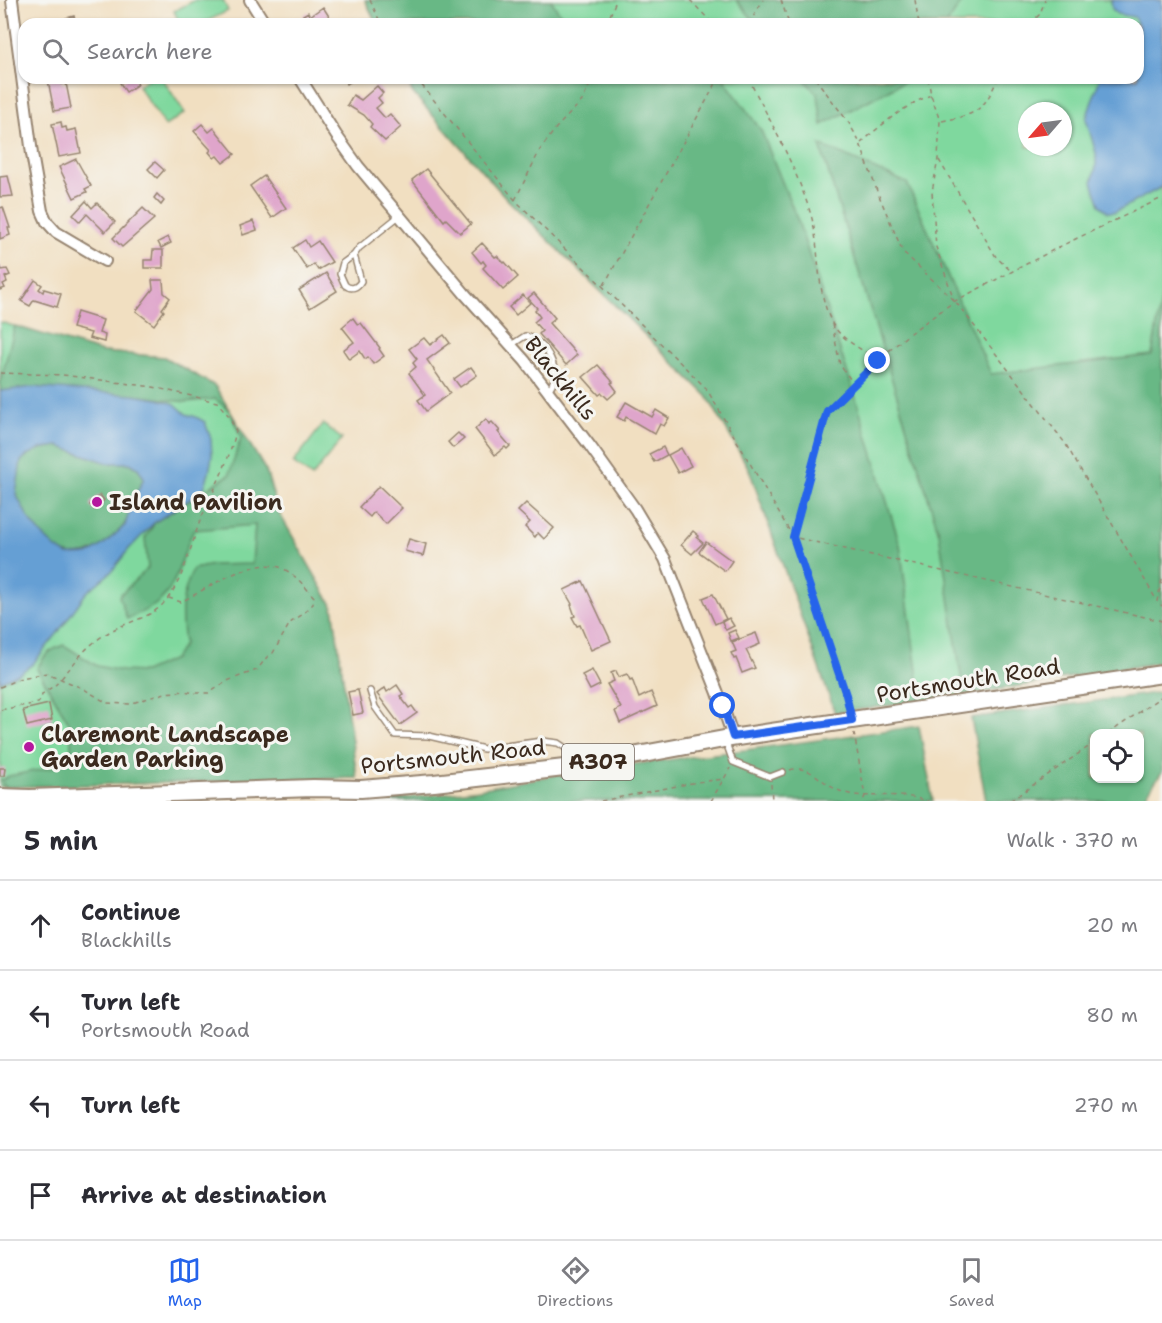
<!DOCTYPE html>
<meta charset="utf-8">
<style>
body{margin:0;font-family:"Shantell Sans",sans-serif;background:#f7f7f7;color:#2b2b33}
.controls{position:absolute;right:18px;bottom:18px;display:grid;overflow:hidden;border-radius:12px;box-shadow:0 2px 4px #0004}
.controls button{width:54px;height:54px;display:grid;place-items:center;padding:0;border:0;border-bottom:2px solid #e1e1e2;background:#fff;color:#2b2b33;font:30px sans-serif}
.compass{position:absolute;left:1018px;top:102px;width:54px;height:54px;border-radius:50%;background:#fff;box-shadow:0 2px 4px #0004;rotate:242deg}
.stop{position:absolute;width:18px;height:18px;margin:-14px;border:4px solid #2563eb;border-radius:50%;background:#fff}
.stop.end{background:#2563eb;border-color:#fff;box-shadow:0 2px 6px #0008}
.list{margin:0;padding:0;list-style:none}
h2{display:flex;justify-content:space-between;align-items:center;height:78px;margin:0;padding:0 24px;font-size:26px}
h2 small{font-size:20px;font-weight:400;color:#7c7c81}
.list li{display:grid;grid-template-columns:39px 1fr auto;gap:18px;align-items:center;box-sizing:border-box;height:90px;padding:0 24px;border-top:2px solid #e1e1e2}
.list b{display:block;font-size:22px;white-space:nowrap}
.list p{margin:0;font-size:20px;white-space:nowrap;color:#7c7c81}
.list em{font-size:20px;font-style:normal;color:#7c7c81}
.icon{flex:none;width:33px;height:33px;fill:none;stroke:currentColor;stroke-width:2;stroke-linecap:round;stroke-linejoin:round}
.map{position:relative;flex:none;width:1162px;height:801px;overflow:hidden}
.search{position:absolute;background:#fff;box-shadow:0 2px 4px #0004;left:18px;right:18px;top:18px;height:66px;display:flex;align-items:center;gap:15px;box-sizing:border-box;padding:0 21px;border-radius:18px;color:#7c7c81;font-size:22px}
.sheet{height:438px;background:#fff}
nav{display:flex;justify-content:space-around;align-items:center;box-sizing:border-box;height:84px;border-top:2px solid #e1e1e2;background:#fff;font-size:16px;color:#7c7c81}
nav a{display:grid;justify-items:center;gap:3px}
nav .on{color:#2563eb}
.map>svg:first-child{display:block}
.green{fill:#7fd89e;stroke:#5d815e;stroke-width:1.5;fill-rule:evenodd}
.forest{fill:#67b885;stroke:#517152;stroke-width:1.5;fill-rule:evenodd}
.water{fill:#659fd4;stroke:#506479;stroke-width:1.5;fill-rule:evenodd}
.building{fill:#dfa5cb}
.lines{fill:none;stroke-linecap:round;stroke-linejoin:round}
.service-casing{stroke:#968470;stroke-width:8}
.minor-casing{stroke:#968470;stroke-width:14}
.primary-casing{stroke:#968470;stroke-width:20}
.path{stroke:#968470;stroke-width:1.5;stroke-dasharray:4.5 4.5;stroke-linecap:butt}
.service{stroke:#fff;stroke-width:5}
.minor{stroke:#fff;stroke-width:10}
.primary{stroke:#fff;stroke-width:16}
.route{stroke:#2563eb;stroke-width:8}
.poi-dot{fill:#b5179e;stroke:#f6f6f2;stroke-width:2}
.labels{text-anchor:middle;stroke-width:6;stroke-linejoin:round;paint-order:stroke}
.shield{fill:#f6f6f2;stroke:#73675e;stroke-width:1.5}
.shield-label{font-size:21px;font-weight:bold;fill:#3b2a1e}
.street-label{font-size:22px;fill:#3b2a1e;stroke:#f6f6f2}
.poi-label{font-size:22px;font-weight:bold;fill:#3b2a1e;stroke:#f6f6f2;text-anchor:start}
</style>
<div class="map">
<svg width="1162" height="801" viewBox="0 0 1162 801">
<rect width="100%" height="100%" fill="#f6f6f2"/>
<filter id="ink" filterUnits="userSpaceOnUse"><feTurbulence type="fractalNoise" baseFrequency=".0167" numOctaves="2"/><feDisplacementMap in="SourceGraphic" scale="12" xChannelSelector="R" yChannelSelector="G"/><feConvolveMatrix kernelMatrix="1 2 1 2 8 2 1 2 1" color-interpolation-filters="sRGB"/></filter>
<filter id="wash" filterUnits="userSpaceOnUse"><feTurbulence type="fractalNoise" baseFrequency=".008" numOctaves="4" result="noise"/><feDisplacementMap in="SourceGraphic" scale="24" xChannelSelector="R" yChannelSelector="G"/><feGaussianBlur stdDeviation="1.35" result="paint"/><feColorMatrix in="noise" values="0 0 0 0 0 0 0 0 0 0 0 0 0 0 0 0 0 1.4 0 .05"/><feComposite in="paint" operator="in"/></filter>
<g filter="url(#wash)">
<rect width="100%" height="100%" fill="#f1dfc1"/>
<g class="green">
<polygon points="195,0 223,0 228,11 201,24 180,24 174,11"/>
<path d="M365,0H1162V662L964,695L835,713L749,469L707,396L508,200L413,93L406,78H1138V24H377ZM1027,111H1063V147H1027Z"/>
<polygon points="149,78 162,78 185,113 165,126 138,86"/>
<polygon points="0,322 102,352 164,357 215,386 266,471 278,511 333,607 357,778 0,787"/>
<polygon points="323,424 342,439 312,477 293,463"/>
</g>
<g class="forest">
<polygon points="365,0 551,0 567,24 377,24"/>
<polygon points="736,0 963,0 947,24 757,24"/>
<polygon points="406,78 723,78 761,130 798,221 858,405 900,545 921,701 835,713 749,469 707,396 508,200 413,93"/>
<polygon points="803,78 911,78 822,125 818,95"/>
<polygon points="820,145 907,183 991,374 1152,355 1162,295 1162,662 964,695 939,533"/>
<path d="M15,326L102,352L164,357L215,386L266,471L278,511L333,607L357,778L4,787L2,780L9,776L54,767L71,758V726L37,669C44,655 49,650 64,645L97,666L122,671L144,672L174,659L184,644C180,612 180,599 193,569L212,565L252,564L255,525L194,530C181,553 179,587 156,604C148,610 137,614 127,619L119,596L148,568L145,538L155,522L229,475L241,438L230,411L215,399L186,402L133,395L0,391V383Z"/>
<path d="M58,446L108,463H130L138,468L144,478C141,485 137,491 134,498C130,508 129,520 122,528C109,542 89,560 67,554C49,550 23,514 17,497C15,489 16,469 21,461C28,450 47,447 58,446Z"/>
<path d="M1162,692V772L1142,801H986L971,718ZM1094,734H1140V778H1094Z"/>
<polygon points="919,726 933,801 383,801 479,789 571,772 730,752"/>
</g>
<g class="water">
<polygon points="1111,0 1162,0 1162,187 1115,212 1108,212 1100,205 1092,182 1096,167 1096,153 1086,119 1100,78 1138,78 1139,28 1134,17 1117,14 1112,9"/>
<path d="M33,387L133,395L159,399L175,404L186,414L196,417L205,422L211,439L212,457L209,473L203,491L155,522L129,549L111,572L86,593L57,634L33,664L20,673L0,682V391ZM58,446L108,463H130L138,468L144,478L133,500L125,525L120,530L104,544L89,554L68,555L56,548L42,535L29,519L16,494L21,461L28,455L40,449Z"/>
</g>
<g id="blocks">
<g class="building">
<polygon points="323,7 330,18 326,20 328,23 301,24 300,21 305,18 303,15 308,12 310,16"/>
<polygon points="74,16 76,24 68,24 66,18"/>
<polygon points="64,19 65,24 56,24 55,20"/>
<polygon points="56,78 61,78 62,84 66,83 71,108 54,111 48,80"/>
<polygon points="128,78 134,78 138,84 126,92 120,83"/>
<polygon points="343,78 356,78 347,84"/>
<polygon points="377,86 383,93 378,98 382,103 376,108 385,118 390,114 401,127 385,141 370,127 372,124 364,115 347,105 353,95 361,100"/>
<polygon points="61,122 62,128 66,127 67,131 76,129 81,153 59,157 52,124"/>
<polygon points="202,124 209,132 214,128 235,154 223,163 217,156 214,158 209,152 211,150 194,131"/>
<polygon points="76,159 91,186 85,189 87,192 74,198 59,167"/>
<polygon points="155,162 164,170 157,178 148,169"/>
<polygon points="426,169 471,224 460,233 446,219 444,221 412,180"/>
<polygon points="8,176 13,196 0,197 0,177"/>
<polygon points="264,176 286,208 272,218 250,186"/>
<polygon points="157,194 164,201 161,205 154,198"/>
<polygon points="86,201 92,208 97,203 115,222 105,232 87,214 80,222 73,215"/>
<polygon points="3,207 10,228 8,228 10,235 0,239 0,208"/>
<polygon points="143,208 154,219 122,247 113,238"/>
<polygon points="253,221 257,230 243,235 240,226"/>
<polygon points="168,237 171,243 161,248 158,242"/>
<polygon points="305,240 309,247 318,241 332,262 318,270 314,264 307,269 293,248"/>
<polygon points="482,243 495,257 497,256 504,263 505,262 518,277 503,290 483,268 486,265 483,261 481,263 472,252"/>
<polygon points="153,250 163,250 163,268 144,268 144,260 152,260"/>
<polygon points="0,265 2,270 7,269 10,275 5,277 7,282 3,284 5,288 0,290"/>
<polygon points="326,273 337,291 310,308 299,290"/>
<polygon points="35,280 42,285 39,289 43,292 44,289 61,294 57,307 34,300 30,306 21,301"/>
<polygon points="152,280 163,280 164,293 170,298 162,309 164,311 154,325 136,311 153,289"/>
<polygon points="534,293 555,318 549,323 577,355 566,365 539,334 542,331 534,322 540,317 535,310 537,308 528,298"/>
<polygon points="523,295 530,303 516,315 509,307"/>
<polygon points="77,312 103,320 99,333 105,335 104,342 89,338 91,333 72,328"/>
<polygon points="353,318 358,325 361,323 380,348 379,349 384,356 373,364 368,357 365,359 360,351 349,359 343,350 354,342 342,327"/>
<polygon points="444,335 450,343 427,360 450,393 426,411 418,400 425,395 409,373 416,367 413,363 417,359 409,349 424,338 430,345"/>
<polygon points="598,365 613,382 611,383 617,391 608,399 602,393 599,395 583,377"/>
<polygon points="471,367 477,375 460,387 454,379"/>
<polygon points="626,402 652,417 656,410 669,418 664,426 660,424 655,434 626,417 624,421 617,417"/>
<polygon points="486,419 489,424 492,422 500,431 498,432 510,446 507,449 505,447 495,455 475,429"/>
<polygon points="458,433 464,439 453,448 448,442"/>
<polygon points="663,447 667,455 654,462 649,454"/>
<polygon points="681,448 691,466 678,473 668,455"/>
<polygon points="379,486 402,508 386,524 374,512 370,517 359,507"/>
<polygon points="100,495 104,500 95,510 90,505 91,503"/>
<polygon points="526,503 554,528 544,539 538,533 535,537 525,527 530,522 518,511"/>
<polygon points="693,531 699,536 697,538 703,543 692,554 681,545"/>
<polygon points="409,539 426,544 423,556 405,551"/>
<polygon points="706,542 732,561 725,571 699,552"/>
<polygon points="583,581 611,641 591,650 580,625 577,626 572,617 575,616 571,605 572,604 564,590"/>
<polygon points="713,594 726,619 715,624 703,598"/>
<polygon points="729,618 734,626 726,630 722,622"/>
<polygon points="735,630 739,638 731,641 728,633"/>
<polygon points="756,633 760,644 746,650 755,668 742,673 736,658 734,659 731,653 736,651 732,642"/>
<polygon points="592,670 600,685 590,690 582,675"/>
<polygon points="616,671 619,677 627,674 630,680 632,679 639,698 651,692 657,706 620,723 615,711 621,708 607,684 614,681 611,673"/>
<polygon points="397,685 403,694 400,696 409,708 412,706 417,713 400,725 377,694 385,688 387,692"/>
<polygon points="358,690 363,713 353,715 348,692"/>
<polygon points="49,704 52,720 27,726 23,710"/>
<polygon points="0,768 5,768 4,776 0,776"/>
</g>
</g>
</g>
<g filter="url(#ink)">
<use href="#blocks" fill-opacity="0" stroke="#968470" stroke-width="1.5"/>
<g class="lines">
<defs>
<g id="service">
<path d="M354,255L343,263L340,274L345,285C351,290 357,288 361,281L354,255L359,248L399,216"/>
<path d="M511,345L525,336C545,339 566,374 547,391"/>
<polyline points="370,691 375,707 395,735 429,736 484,749 542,741 558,743 570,751 573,765"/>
<polyline points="725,740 733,762 770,777 783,772"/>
</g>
<g id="minor">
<polyline points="12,0 32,154 42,211 47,222 56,232 105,261"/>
<polyline points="250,0 265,24"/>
<polyline points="300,78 336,135 358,166 465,294 525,361 590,446 635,509 665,559 718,693 733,737"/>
</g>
<polyline id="primary" points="0,797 30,798 313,788 361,789 434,783 573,767 724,739 1162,674"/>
</defs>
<use href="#service" class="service-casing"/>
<use href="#minor" class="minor-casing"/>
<use href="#primary" class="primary-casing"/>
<g class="path">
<polyline points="370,0 381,24"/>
<polyline points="690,0 713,24"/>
<polyline points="781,0 789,24"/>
<polyline points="915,0 919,24"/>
<polyline points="607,24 616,0"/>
<polyline points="749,24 763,0"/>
<polyline points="1030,24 1040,14 1045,0"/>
<polyline points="416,78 515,200 706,388 793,537 1162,621"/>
<path d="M748,78C771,122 796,167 811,215C821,250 815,289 832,323C840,339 862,349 877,360"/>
<polyline points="815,78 849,123 860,143 877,191 903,252 955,301 1065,443 1157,601"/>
<polyline points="928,78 931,95 940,121 938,159 932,192 936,247 954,300"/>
<path d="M942,121C977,114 983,112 998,78"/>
<path d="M861,143C881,125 905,105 931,95"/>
<polyline points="939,160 996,257 1011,271"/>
<polyline points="515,200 540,150 556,128 582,101 593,78"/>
<polyline points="604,285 719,78"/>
<polyline points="832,324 840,365 853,383"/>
<path d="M0,373L63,375L153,387L217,402L229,416L236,432C228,464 213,491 200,521C189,550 183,585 160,607C146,619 127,622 111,631C84,646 78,660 59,681C55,687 45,690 42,695C41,698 40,701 38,703L0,710"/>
<polyline points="1162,580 1157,601 1162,606"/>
<path d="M0,687L21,678L47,673L84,689L107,703L129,704L165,693L184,691L195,693H209L227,681L257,670L267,657L273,653L290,623L303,614L313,604L314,597C305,587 297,576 284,569C255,554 207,589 181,602L169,598"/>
<polyline points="849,707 793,537 827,411 877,361 910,333 955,301 1065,244 1162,198"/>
<polyline points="854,733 865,796 863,801"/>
<polyline points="1108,734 1162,696"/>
<path d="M790,770C812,764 821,784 840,791C859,799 880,794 901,796C910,796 919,799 928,801"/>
<polyline points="771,784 772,801"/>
<polyline points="601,801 697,782 724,779 730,768"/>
<polyline points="711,801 723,780"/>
<polyline points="1010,801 1094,743"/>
</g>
<use href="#service" class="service"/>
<use href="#minor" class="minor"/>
<use href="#primary" class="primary"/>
</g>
</g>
<g class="lines" filter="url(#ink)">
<polyline class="route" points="723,706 733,737 852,720 846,695 793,537 827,411 878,361"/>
</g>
<g class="poi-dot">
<circle cx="97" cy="502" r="6"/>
<circle cx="29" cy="747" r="6"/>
</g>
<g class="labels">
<rect class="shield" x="562" y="744" width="72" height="36" rx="4.5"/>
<g class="shield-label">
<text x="598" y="769">A307</text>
</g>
<g class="street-label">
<text transform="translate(561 378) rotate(51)" y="8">Blackhills</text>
<text transform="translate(968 680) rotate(-9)" y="8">Portsmouth Road</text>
<text transform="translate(453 756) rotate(-6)" y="8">Portsmouth Road</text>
</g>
<g class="poi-label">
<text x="109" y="510">Island Pavilion</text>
<text x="41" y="742">Claremont Landscape<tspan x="41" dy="25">Garden Parking</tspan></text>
</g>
</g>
</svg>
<div class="controls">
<button><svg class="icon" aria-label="locate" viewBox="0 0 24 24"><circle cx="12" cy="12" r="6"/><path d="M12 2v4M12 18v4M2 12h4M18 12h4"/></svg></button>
</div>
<svg class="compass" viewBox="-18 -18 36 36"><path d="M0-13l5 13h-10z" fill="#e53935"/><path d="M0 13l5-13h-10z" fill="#7c7c81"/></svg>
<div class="stop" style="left:723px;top:706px"></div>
<div class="stop end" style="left:878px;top:361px"></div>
<div class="search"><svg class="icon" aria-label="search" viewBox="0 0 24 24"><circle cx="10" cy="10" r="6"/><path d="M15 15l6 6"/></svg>Search here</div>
</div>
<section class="sheet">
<h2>5 min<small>Walk · 370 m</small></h2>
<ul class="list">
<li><svg class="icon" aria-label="ahead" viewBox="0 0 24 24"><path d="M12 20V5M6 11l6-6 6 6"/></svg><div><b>Continue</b><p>Blackhills</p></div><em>20 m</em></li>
<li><svg class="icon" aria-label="left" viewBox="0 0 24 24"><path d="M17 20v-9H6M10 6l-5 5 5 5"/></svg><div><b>Turn left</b><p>Portsmouth Road</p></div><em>80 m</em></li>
<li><svg class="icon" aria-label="left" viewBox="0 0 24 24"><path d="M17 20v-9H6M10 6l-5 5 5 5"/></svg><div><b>Turn left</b></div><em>270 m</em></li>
<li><svg class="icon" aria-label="arrive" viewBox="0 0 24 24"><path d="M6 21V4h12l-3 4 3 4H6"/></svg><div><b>Arrive at destination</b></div></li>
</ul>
</section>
<nav>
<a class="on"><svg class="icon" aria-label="map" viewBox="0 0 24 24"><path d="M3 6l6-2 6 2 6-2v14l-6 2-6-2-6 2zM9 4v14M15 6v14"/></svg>Map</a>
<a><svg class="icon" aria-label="directions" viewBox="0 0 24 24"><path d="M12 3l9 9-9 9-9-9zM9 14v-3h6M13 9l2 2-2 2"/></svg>Directions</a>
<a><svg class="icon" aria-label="saved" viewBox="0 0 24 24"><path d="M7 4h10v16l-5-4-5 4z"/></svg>Saved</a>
</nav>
